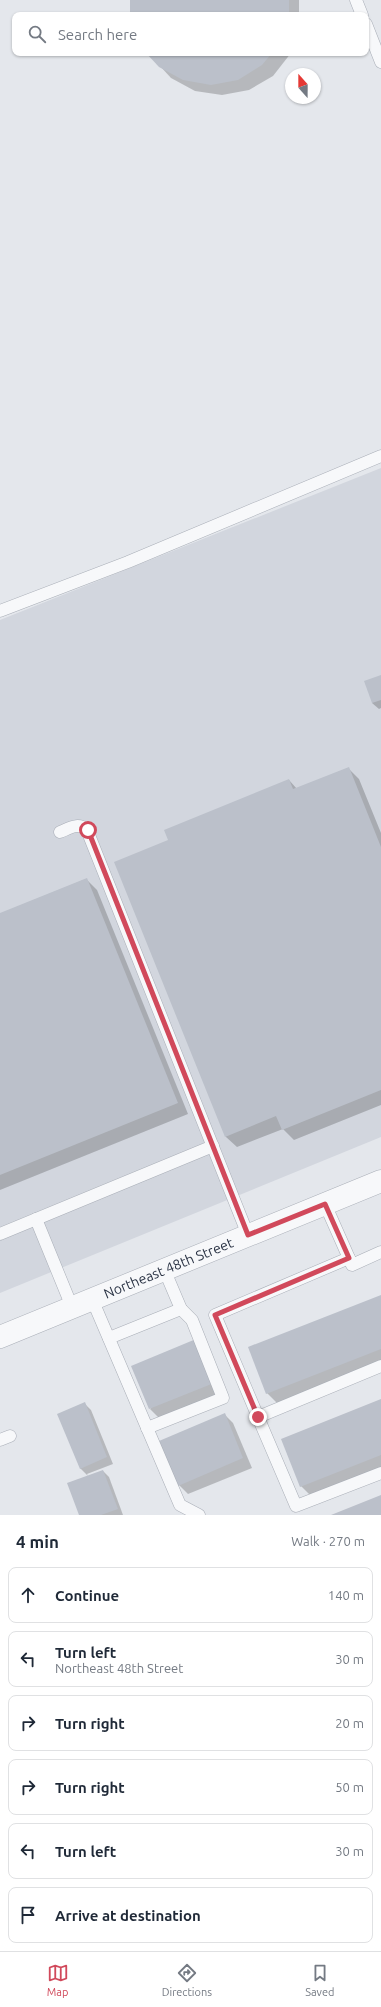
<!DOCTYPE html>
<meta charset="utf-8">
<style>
body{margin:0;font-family:Ubuntu,sans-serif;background:#f2f2f3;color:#1f2937}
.compass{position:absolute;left:285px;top:68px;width:36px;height:36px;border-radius:50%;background:#fff;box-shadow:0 1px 3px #0004;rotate:339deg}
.stop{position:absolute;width:12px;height:12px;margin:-9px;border:3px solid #d1495b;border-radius:50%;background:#fff}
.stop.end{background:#d1495b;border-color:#fff;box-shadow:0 1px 4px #0008}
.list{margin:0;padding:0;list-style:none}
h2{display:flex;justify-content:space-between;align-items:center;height:52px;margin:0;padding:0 16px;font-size:17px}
h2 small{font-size:13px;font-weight:400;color:#747a83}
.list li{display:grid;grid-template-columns:26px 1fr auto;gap:12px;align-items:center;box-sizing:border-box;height:56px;margin:0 8px 8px;padding:0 8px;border:1px solid #e0e1e3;border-radius:8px}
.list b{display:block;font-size:15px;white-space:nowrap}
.list p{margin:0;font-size:13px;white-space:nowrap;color:#747a83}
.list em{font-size:13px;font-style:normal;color:#747a83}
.icon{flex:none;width:22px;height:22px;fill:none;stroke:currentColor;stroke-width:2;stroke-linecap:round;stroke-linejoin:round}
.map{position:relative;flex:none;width:381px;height:1515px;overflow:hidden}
.search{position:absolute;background:#fff;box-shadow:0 1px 3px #0004;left:12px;right:12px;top:12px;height:44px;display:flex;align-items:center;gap:10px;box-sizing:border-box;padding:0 14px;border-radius:8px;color:#747a83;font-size:15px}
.sheet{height:436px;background:#fff}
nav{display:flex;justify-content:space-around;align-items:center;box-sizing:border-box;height:56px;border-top:1px solid #e0e1e3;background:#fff;font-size:11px;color:#747a83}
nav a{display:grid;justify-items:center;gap:2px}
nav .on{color:#d1495b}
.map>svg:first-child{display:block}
.built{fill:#d2d6de}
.shadow{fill:#0003}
.building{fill:#bbc0ca}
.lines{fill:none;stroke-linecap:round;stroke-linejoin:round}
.service-casing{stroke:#a9aeb7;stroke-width:13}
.tertiary-casing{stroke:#a9aeb7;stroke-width:23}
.service{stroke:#f7f8fa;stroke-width:12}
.tertiary{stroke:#f7f8fa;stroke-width:22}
.route{stroke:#d1495b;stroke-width:5}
.labels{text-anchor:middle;stroke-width:4;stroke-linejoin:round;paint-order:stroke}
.street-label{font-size:14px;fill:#2b3445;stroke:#f4f6f9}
</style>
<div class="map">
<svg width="381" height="1515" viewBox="0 0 381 1515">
<rect width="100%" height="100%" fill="#e4e7ec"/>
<polygon class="built" points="381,468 381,1137 0,1293 0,620"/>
<g class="shadow">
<rect x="131" y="0" width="168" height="15"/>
<polygon points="148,53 291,53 273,76 249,90 222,95 195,91 171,78"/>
<polygon points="381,676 381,708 379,709 372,703"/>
<polygon points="348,768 359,779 381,833 381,1105 294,1140 283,1129 237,1147 226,1137 169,840 289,780 297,789"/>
<polygon points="86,879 97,890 188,1114 0,1190 0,914"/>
<polygon points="381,1296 381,1364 278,1404 267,1393"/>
<polygon points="205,1349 222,1392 159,1418 150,1409"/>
<polygon points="381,1400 381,1469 312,1497 301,1486"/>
<polygon points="85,1404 91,1410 113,1464 87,1474 88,1476 80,1468"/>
<polygon points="224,1414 233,1423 252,1468 188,1494 179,1485"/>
<polygon points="103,1471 109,1477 123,1515 80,1515"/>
</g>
<g class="building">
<rect x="130" y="0" width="159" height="15"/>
<polygon points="146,53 272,53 262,65 238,80 211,85 183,80 159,67"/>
<polygon points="381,675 381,700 372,703 364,681"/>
<polygon points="349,767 381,847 381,1090 282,1130 276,1116 225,1137 114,862 168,840 164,830 289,779 293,789"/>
<polygon points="87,878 178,1103 0,1175 0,913"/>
<polygon points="381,1295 381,1349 266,1394 248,1347"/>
<polygon points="196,1339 214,1383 149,1409 131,1366"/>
<polygon points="381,1399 381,1455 300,1487 281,1439"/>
<polygon points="85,1402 107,1457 80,1469 57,1414"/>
<polygon points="225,1413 243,1458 178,1486 159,1441"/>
<polygon points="103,1470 118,1509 101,1515 79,1515 67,1483"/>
<polygon points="381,1495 381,1515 331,1515"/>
</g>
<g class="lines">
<defs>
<g id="service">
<polyline points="356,0 362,15"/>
<polyline points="366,24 381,62"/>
<polyline points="0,611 128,562 381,456"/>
<path d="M60,832C70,828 78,822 87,830L248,1235"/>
<polyline points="325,1204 352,1265 381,1252"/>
<polyline points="36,1219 72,1307"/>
<polyline points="0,1234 213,1146"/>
<polyline points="92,1299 180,1505 199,1515"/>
<polyline points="109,1338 181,1309 164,1269"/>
<polyline points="381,1366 258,1417 296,1506 381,1473"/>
<polyline points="258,1417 215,1315 349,1258"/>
<polyline points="147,1428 223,1398 192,1320 181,1309"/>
<polyline points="0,1440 10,1436"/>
</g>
<g id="tertiary">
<path id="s1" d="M0,1337L381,1181"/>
</g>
</defs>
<use href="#service" class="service-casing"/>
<use href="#tertiary" class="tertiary-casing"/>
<use href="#service" class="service"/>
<use href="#tertiary" class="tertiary"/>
</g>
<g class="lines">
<polyline class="route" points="88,830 248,1235 325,1204 349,1258 215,1315 258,1417"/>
</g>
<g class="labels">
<g class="street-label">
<text dy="5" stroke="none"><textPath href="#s1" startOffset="182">Northeast 48th Street</textPath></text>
</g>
</g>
</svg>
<svg class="compass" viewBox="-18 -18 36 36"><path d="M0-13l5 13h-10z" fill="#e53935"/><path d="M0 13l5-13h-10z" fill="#747a83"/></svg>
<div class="stop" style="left:88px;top:830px"></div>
<div class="stop end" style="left:258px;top:1417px"></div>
<div class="search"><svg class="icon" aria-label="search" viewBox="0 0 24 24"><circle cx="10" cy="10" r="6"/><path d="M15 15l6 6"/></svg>Search here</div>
</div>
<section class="sheet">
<h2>4 min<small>Walk · 270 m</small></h2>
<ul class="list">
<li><svg class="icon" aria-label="ahead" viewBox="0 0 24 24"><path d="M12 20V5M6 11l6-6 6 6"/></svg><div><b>Continue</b></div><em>140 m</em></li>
<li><svg class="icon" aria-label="left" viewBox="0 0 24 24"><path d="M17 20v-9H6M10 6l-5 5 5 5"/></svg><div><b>Turn left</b><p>Northeast 48th Street</p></div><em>30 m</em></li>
<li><svg class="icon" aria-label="right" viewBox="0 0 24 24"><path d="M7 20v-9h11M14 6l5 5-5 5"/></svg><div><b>Turn right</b></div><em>20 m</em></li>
<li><svg class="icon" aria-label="right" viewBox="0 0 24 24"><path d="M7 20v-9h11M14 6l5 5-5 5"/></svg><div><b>Turn right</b></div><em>50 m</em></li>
<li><svg class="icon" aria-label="left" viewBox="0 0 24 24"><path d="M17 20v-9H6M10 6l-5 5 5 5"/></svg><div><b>Turn left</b></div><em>30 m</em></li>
<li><svg class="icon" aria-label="arrive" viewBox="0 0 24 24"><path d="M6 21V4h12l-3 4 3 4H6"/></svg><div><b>Arrive at destination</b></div></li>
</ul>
</section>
<nav>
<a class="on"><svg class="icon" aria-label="map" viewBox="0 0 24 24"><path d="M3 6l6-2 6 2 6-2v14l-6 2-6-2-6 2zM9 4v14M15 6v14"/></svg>Map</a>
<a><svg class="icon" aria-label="directions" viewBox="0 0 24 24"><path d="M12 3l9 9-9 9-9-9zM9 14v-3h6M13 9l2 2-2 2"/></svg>Directions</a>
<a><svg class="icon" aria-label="saved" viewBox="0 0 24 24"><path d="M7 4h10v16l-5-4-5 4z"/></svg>Saved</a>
</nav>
